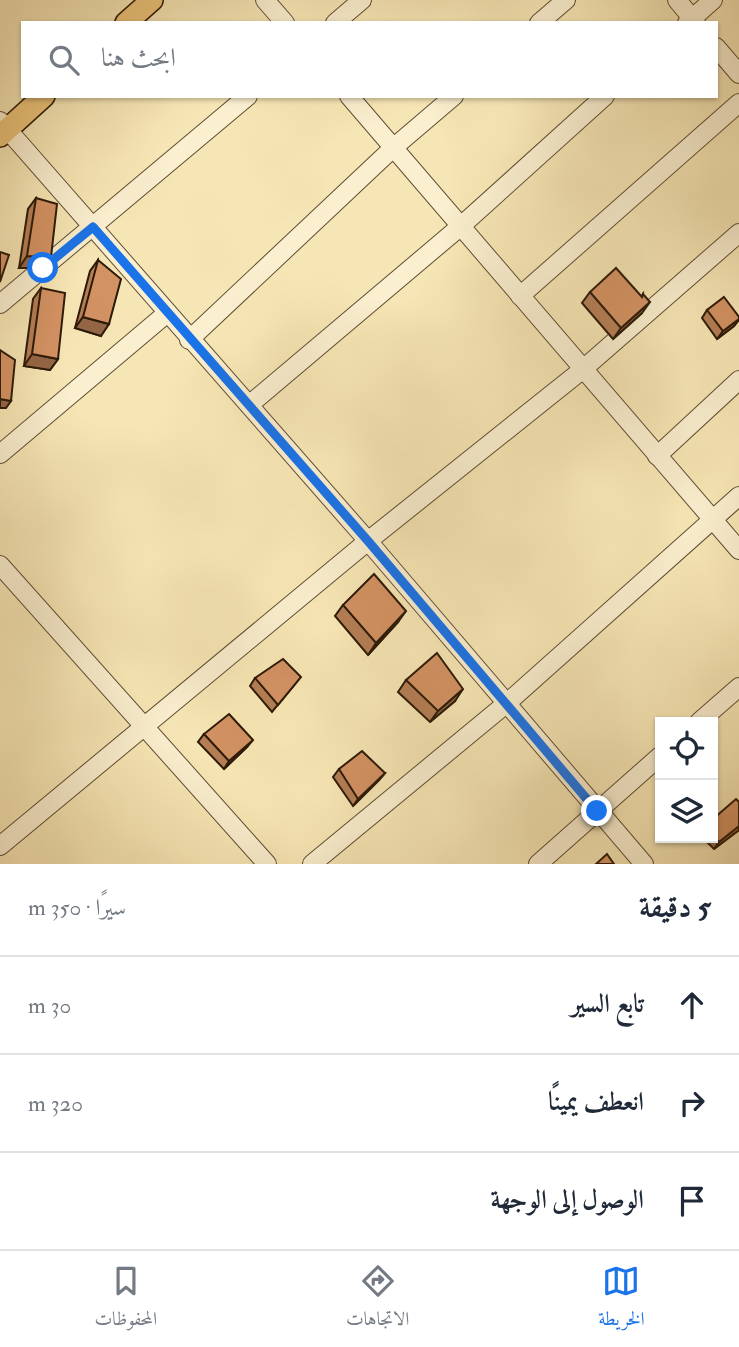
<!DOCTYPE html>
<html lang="ar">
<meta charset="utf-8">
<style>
body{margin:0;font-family:"IM FELL Double Pica",Amiri,serif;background:#f2f2f3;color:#1f2937;direction:rtl}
.controls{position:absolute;right:21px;bottom:21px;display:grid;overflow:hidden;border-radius:0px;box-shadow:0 2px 5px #0004}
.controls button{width:63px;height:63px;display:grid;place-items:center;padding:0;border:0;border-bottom:2px solid #e0e1e3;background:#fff;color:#1f2937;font:35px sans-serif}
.stop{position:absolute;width:21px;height:21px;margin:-16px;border:5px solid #1a73e8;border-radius:50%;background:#fff}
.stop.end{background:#1a73e8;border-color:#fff;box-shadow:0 2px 7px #0008}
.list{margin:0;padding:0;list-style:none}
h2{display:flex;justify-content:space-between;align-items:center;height:91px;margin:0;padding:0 28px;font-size:30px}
h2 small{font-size:23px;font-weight:400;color:#747a83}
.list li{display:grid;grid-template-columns:46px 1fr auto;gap:21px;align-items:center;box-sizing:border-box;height:98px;padding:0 28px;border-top:2px solid #e0e1e3}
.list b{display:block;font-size:26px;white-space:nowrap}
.list em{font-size:23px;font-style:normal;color:#747a83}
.icon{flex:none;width:38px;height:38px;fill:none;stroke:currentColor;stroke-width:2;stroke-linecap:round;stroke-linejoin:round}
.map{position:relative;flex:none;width:739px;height:864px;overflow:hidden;direction:ltr}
.search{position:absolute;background:#fff;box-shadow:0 2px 5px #0004;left:21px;right:21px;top:21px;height:77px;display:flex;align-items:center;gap:18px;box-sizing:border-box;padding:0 24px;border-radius:0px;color:#747a83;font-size:26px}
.sheet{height:385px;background:#fff}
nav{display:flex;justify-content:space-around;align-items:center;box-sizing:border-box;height:98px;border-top:2px solid #e0e1e3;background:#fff;font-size:19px;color:#747a83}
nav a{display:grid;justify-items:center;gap:4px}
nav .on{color:#1a73e8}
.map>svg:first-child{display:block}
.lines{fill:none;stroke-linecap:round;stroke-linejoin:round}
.minor-casing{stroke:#5f4d33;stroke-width:20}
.major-casing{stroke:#2c1a08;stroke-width:24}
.minor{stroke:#faefcf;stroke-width:18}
.major{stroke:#ecc37a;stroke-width:21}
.wall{fill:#b57e55;stroke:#2c1a08;stroke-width:2}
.shaded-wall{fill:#946645;stroke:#2c1a08;stroke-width:2}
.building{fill:#d39263;stroke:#2c1a08;stroke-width:2}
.route{stroke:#1a73e8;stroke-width:9}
</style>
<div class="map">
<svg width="739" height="864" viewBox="0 0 739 864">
<rect width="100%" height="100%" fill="#f7e6b5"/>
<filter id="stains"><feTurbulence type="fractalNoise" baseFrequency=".00286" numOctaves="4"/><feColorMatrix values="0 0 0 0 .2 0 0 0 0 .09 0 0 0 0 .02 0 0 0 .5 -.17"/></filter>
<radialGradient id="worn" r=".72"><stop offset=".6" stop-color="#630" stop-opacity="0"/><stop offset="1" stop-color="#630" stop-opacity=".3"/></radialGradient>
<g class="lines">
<defs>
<g id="minor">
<polyline points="265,0 285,23"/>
<polyline points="677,0 696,23"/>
<polyline points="335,23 362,0"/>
<polyline points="539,23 566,0"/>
<polyline points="687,23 713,0"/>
<polyline points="716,47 739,74"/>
<polyline points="349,96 739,550"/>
<polyline points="0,121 368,541 644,864"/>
<polyline points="520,296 739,103"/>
<polyline points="0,304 248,96"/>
<polyline points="189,340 393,148 454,96"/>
<polyline points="249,405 461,226 605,96"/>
<polyline points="0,454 166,314"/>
<polyline points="657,456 739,380"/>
<polyline points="0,565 267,864"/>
<polyline points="699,722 739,687"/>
<polyline points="0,846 368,541 582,370 739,233"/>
<polyline points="312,864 507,703 739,496"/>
<polyline points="538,864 660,756"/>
</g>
<g id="major">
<polyline points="126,23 152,0"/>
<polyline points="0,136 44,96"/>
</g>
</defs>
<use href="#minor" class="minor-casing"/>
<use href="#major" class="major-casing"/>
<use href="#minor" class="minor"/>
<use href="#major" class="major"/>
</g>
<g class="wall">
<polygon points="36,198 51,257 43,268 19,268 28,209"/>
<polygon points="98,260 101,336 75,328 90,271"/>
<polygon points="41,288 58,359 50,370 24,366 33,299"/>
<polygon points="590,292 641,297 643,294 642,313 613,339 582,303"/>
<polygon points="707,310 739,320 734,326 717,339 702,318"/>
<polygon points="343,605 398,622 368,655 335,616"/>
<polygon points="255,678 295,684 272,712 250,686"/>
<polygon points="406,680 455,701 430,722 398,692"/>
<polygon points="204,734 247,747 224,769 198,742"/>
<polygon points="339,769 385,773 379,780 353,806 333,777"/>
<polygon points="739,802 739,830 714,849 703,838 713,838 713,819"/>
</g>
<g class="shaded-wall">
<polygon points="27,256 51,257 43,268 19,268"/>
<polygon points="650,302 642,313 613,339 621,328"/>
<polygon points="83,317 109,324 101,336 75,328"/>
<polygon points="739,319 734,326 717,339 723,331"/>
<polygon points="32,354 58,359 50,370 24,366"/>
<polygon points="0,399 11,401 6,408 0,408"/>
<polygon points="406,611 398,622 368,655 376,643"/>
<polygon points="463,689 455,701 430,722 438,711"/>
<polygon points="253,740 247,747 224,769 229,761"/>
<polygon points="385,773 379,780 353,806 358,799"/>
<polygon points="739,826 739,830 714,849 719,842"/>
</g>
<g class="building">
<polygon points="36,198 57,204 51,257 27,256"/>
<polygon points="0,252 9,255 0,282"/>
<polygon points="98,260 121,279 109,324 83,317"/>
<polygon points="616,268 642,297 643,294 650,302 621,328 590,292"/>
<polygon points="41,288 65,293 58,359 32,354"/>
<polygon points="724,297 739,317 739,319 723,331 707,310"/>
<polygon points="0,350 15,360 11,401 0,399"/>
<polygon points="374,574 406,611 376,643 343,605"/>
<polygon points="437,653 463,689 438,711 406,680"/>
<polygon points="283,659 301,677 278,705 255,678"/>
<polygon points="229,714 253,740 229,761 204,734"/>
<polygon points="362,751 385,773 358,799 339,769"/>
<polygon points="736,799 739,802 739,826 719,842 713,835 713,819"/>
<polygon points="607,854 614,864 596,864"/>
</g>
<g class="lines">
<polyline class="route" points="43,268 93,227 368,541 597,811"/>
</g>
<rect width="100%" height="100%" filter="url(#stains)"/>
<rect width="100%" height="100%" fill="url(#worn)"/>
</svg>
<div class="controls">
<button><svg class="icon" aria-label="locate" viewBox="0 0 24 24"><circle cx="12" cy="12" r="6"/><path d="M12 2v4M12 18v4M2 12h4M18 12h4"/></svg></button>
<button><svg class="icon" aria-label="layers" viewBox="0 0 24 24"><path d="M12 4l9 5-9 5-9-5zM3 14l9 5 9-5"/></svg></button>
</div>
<div class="stop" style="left:43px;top:268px"></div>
<div class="stop end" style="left:597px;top:811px"></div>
<div class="search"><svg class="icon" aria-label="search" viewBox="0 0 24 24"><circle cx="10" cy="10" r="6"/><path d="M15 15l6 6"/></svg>ابحث هنا</div>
</div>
<section class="sheet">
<h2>5 دقيقة<small>سيرًا · 350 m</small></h2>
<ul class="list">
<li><svg class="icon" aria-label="ahead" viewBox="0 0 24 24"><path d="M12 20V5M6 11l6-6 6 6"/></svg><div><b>تابع السير</b></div><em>30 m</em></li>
<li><svg class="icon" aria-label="right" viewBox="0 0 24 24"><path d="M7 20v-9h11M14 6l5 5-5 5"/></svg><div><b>انعطف يمينًا</b></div><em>320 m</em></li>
<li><svg class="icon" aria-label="arrive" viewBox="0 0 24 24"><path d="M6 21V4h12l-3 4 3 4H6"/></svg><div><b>الوصول إلى الوجهة</b></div></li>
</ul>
</section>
<nav>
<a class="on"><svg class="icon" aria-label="map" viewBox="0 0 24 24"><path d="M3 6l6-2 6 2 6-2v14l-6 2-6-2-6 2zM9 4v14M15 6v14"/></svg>الخريطة</a>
<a><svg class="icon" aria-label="directions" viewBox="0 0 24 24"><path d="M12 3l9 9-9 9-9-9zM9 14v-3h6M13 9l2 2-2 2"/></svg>الاتجاهات</a>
<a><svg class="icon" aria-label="saved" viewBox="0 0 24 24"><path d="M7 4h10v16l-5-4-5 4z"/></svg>المحفوظات</a>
</nav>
